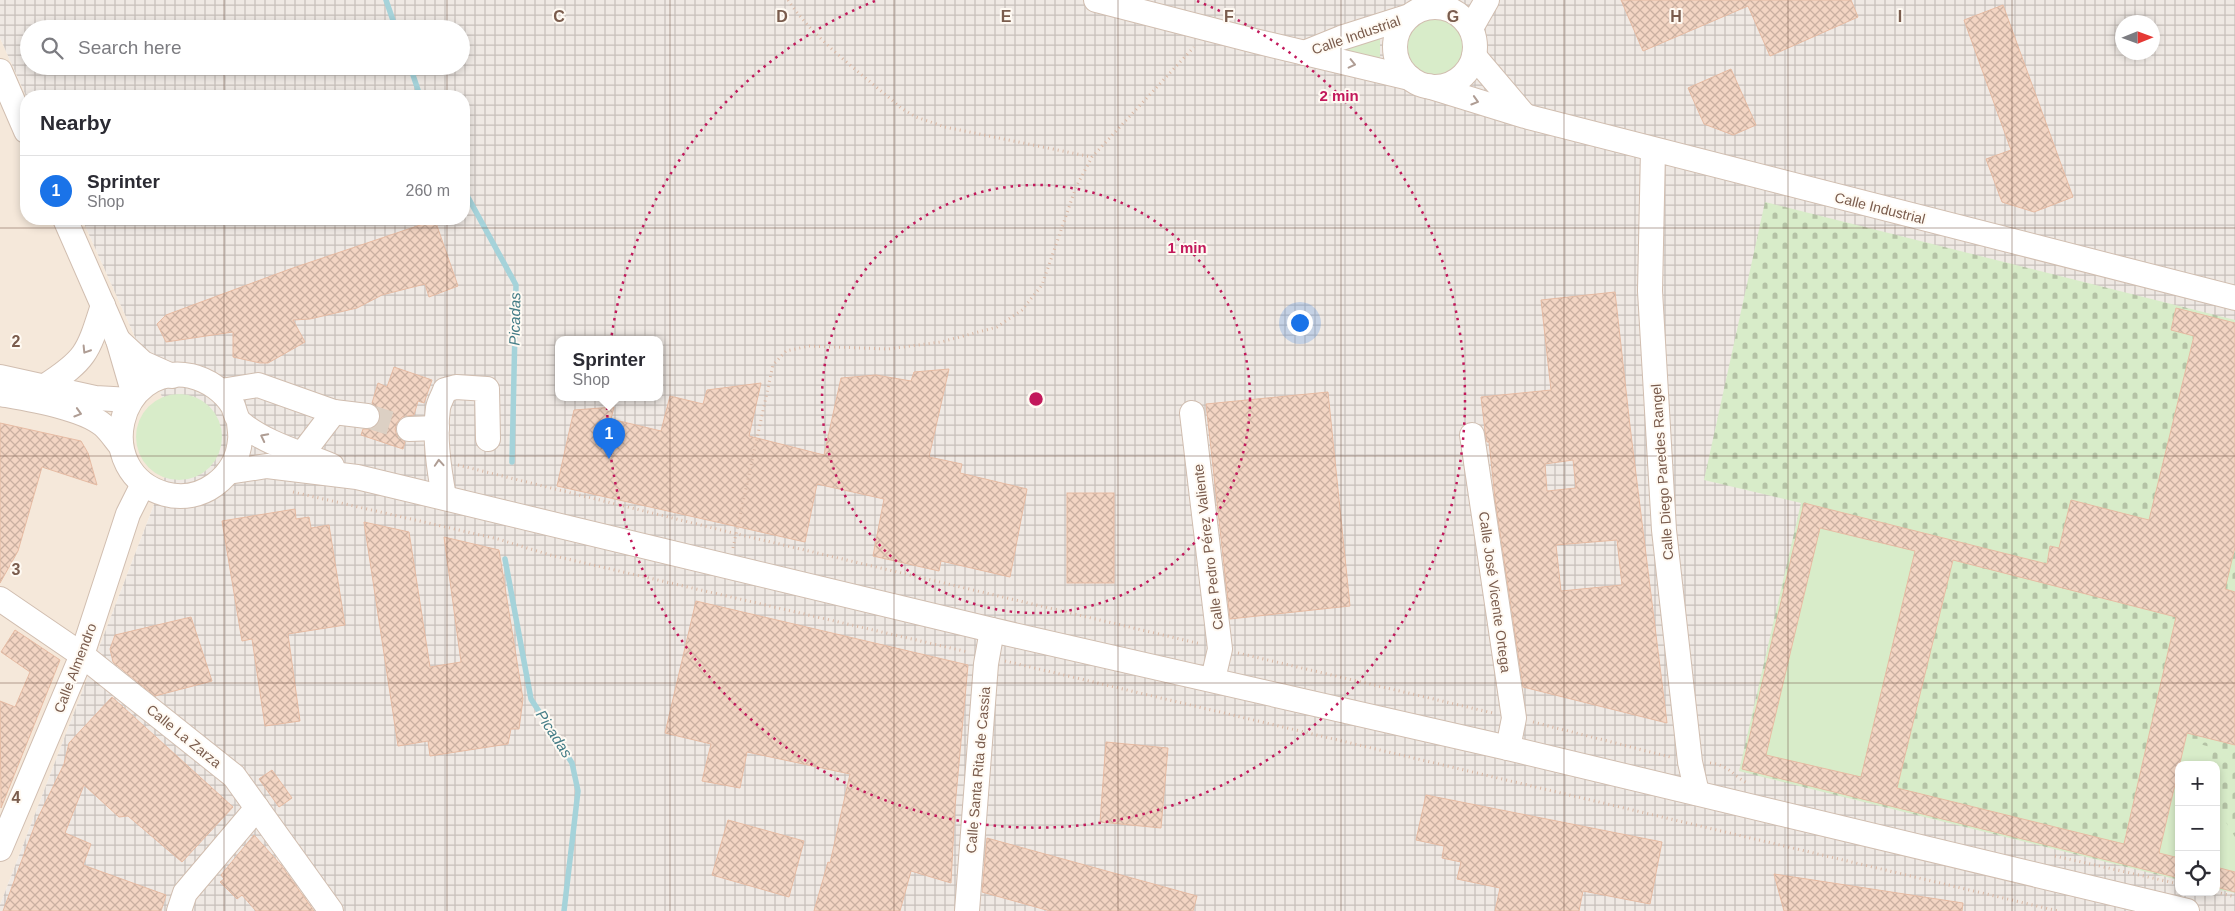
<!DOCTYPE html>
<meta charset="utf-8">
<style>
body{margin:0;font-family:Arial,sans-serif;background:#f7f7f7;color:#2b2b33}
.controls{position:absolute;right:15px;bottom:15px;display:grid;overflow:hidden;border-radius:10px;box-shadow:0 2px 8px #0003}
.controls button{width:45px;height:45px;display:grid;place-items:center;padding:0;border:0;border-bottom:1px solid #e1e1e2;background:#fff;color:#2b2b33;font:25px sans-serif}
.compass{position:absolute;left:2115px;top:15px;width:45px;height:45px;border-radius:50%;background:#fff;box-shadow:0 2px 8px #0003;rotate:89deg}
.you{position:absolute;left:1299px;top:322px;width:18px;height:18px;margin:-12px;border:4px solid #fff;border-radius:50%;background:#1a73e8;box-shadow:0 0 0 8px #1a73e833}
.badge{display:grid;place-items:center;width:32px;height:32px;border-radius:50%;background:#1a73e8;color:#fff;font-size:16px;font-weight:700}
.pin{position:absolute;translate:-50% -41px;filter:drop-shadow(0 1px 2px #0008)}
.pin::after{content:'';position:absolute;top:26px;width:18px;height:15px;background:inherit;clip-path:polygon(0 0,100% 0,50% 100%)}
.popup{position:absolute;left:555px;top:336px;width:108px;height:65px;box-sizing:border-box;display:grid;place-content:center;border-radius:10px;background:#fff;filter:drop-shadow(0 1px 4px #0005);font-size:16px;white-space:nowrap;color:#7c7c81}
.popup b{font-size:19px;color:#2b2b33}
.popup::after{content:'';position:absolute;left:50%;top:100%;margin-left:-10px;border:10px solid transparent;border-top-color:#fff}
.list{margin:0;padding:0;list-style:none}
h2{display:flex;justify-content:space-between;align-items:center;height:65px;margin:0;padding:0 20px;font-size:21px}
h2 small{font-size:16px;font-weight:400;color:#7c7c81}
.list li{display:grid;grid-template-columns:32px 1fr auto;gap:15px;align-items:center;box-sizing:border-box;height:70px;padding:0 20px;border-top:1px solid #e1e1e2}
.list b{display:block;font-size:19px;white-space:nowrap}
.list p{margin:0;font-size:16px;white-space:nowrap;color:#7c7c81}
.list em{font-size:16px;font-style:normal;color:#7c7c81}
.icon{flex:none;width:28px;height:28px;fill:none;stroke:currentColor;stroke-width:2;stroke-linecap:round;stroke-linejoin:round}
.map{position:relative;flex:none;width:2235px;height:911px;overflow:hidden}
.search{position:absolute;background:#fff;box-shadow:0 2px 8px #0003;left:20px;top:20px;width:450px;height:55px;display:flex;align-items:center;gap:12px;box-sizing:border-box;padding:0 18px;border-radius:28px;color:#7c7c81;font-size:19px}
.panel{position:absolute;background:#fff;box-shadow:0 2px 8px #0003;left:20px;top:90px;width:450px;height:135px;border-radius:20px}
.map>svg:first-child{display:block}
.residential{fill:#f5e8da}
.industrial{fill:url(#industrial-grid);fill-rule:evenodd}
.cemetery{fill:url(#cemetery-stones)}
.garden{fill:#d8ecc9}
.lines{fill:none;stroke-linecap:round;stroke-linejoin:round}
.stream{stroke:#a5d3da;stroke-width:5.5}
.building{fill:url(#building-cross-hatch);stroke:#e6bba3;fill-rule:evenodd}
.minor-tunnel{stroke:#dcd0c4;stroke-width:24;stroke-dasharray:24 12;stroke-linecap:butt}
.minor-casing{stroke:#d1beb0;stroke-width:26}
.path{stroke:#d9b8a5;stroke-width:3;stroke-dasharray:1 4;stroke-linecap:butt}
.minor{stroke:#fff;stroke-width:24}
.oneway{stroke:#af9d94}
.grid{fill:none;stroke:#7a5c4d;stroke-width:1;stroke-opacity:0.55}
.ring{fill:none;stroke:#c2185b;stroke-width:2.5;stroke-dasharray:2.5 5}
.labels{text-anchor:middle;stroke-width:4;stroke-linejoin:round;paint-order:stroke}
.street-label{font-size:14px;fill:#7a5c4d;stroke:#fffaf3}
.water-label{font-size:15px;font-style:italic;fill:#437c86;stroke:#fffaf3}
.grid-label{font-size:16px;text-anchor:middle;font-weight:bold;fill:#7a5c4d;stroke:#fffaf3;stroke-width:4;stroke-linejoin:round;paint-order:stroke}
.centre{fill:#c2185b;stroke:#fffaf3;stroke-width:2.5}
.ring-label{font-size:15px;text-anchor:middle;font-weight:bold;fill:#c2185b;stroke:#fffaf3;stroke-width:4;stroke-linejoin:round;paint-order:stroke}
</style>
<div class="map">
<svg width="2235" height="911" viewBox="0 0 2235 911">
<defs>
<pattern id="industrial-grid" width="8" height="8" patternUnits="userSpaceOnUse" patternTransform="scale(1.25)"><rect width="8" height="8" fill="#efe9e4"/><path d="M0 4h8M4 0v8" fill="none" stroke="#c7c0bb"/></pattern>
<pattern id="cemetery-stones" width="16" height="16" patternUnits="userSpaceOnUse" patternTransform="scale(1.25)"><rect width="16" height="16" fill="#d8ecc9"/><path d="M2 7V4a2 2 0 0 1 4 0v3zM10 15v-3a2 2 0 0 1 4 0v3z" fill="#b4c2a5"/></pattern>
<pattern id="building-cross-hatch" width="8" height="8" patternUnits="userSpaceOnUse" patternTransform="scale(1.25)"><rect width="8" height="8" fill="#f3d5c3"/><path d="M0 0l8 8M0 8l8-8" fill="none" stroke="#cab0a1"/></pattern>
</defs>
<rect width="100%" height="100%" fill="#fdf6ec"/>
<polygon class="residential" points="0,38 26,96 26,219 82,219 180,437 0,905"/>
<path class="industrial" d="M0,0H2235V911H0V905L180,437L82,219H464V96H26L0,38ZM2122,22H2152V52H2122ZM29,29H461V66H29ZM559,340H659V398H559ZM2179,765H2216V892H2179Z"/>
<polygon class="cemetery" points="1765,202 2235,320 2235,893 2216,889 2216,765 2179,765 2179,880 1739,771 1801,503 1704,480"/>
<g class="garden">
<circle cx="1436" cy="46" r="29"/>
<polygon points="1380,37 1380,62 1341,53 1341,45"/>
<circle cx="179" cy="437" r="43"/>
<polygon points="1820,528 1915,551 1861,777 1766,755"/>
<polygon points="2185,740 2214,748 2210,765 2180,765"/>
<polygon points="2174,788 2179,789 2179,858 2159,853"/>
<polygon points="2216,806 2235,837 2235,872 2216,867"/>
</g>
<g class="lines">
<g class="stream">
<polyline points="386,0 396,29"/>
<polyline points="410,66 420,96"/>
<polyline points="464,190 516,285 512,462"/>
<polyline points="505,559 531,699 572,763 578,791 564,911"/>
</g>
</g>
<g class="building">
<polygon points="1621,0 1851,0 1858,17 1770,56 1748,6 1643,51"/>
<polygon points="2003,5 2073,197 2034,212 2002,202 1986,159 2011,150 1964,20"/>
<polygon points="1731,69 1756,125 1733,135 1704,124 1688,88"/>
<polygon points="435,220 458,286 429,297 425,284 382,295 357,308 310,319 293,320 305,342 268,363 260,363 233,357 233,332 166,342 157,324 166,315 290,269"/>
<path d="M1615,292L1630,426L1667,723L1523,687L1495,499L1489,442H1487L1485,431L1481,397L1551,390L1541,300ZM1573,460L1576,488L1547,491L1545,464ZM1617,540L1622,585L1561,591L1556,545Z"/>
<path d="M2176,308L2235,323V547L2225,589L2235,592V745L2187,733L2159,853L2179,858V878L1742,769L1804,503L2047,564L2050,546L2059,548L2071,500L2149,520L2194,336L2171,330ZM1820,528L1915,551L1861,777L1766,755ZM1953,560L2176,617L2124,844L1897,788Z"/>
<polygon points="394,367 432,380 424,403 418,401 414,415 402,417 397,423 395,429 397,436 405,442 403,449 361,435 363,429 372,429 378,424 381,417 380,411 372,403 378,383 387,387"/>
<polygon points="949,369 929,457 962,464 960,473 1027,489 1010,577 941,561 939,571 873,556 884,499 817,484 805,542 557,486 574,410 614,407 611,419 661,431 670,396 703,404 707,390 761,383 749,436 824,455 841,378 876,375 911,381 914,372"/>
<polygon points="1328,392 1350,606 1230,619 1206,404"/>
<polygon points="0,423 81,441 88,453 97,485 42,467 18,551 0,583"/>
<rect x="1067" y="493" width="47" height="90"/>
<polygon points="295,509 296,519 309,517 311,528 329,525 345,625 288,634 300,721 265,726 252,639 242,641 222,521"/>
<polygon points="364,522 409,532 430,667 461,662 444,537 499,550 523,699 519,729 511,729 508,744 430,756 428,741 398,746"/>
<polygon points="696,601 968,665 955,807 951,883 911,871 900,911 814,911 828,862 830,863 850,774 747,752 740,788 702,781 711,744 665,733"/>
<polygon points="191,617 212,681 155,696 113,662 110,649 115,635"/>
<polygon points="15,630 60,660 1,808 0,701 15,707 30,672 1,652"/>
<polygon points="112,697 233,807 182,862 128,816 119,817 84,785 65,833 91,844 83,865 166,895 161,911 3,911 36,822 64,764 69,743"/>
<polygon points="1106,742 1168,748 1161,828 1100,822"/>
<polygon points="272,770 292,798 279,807 259,779"/>
<polygon points="1426,795 1662,842 1650,904 1583,891 1579,911 1495,911 1500,888 1457,879 1461,862 1442,858 1444,846 1416,840"/>
<polygon points="728,820 804,841 789,897 712,875"/>
<polygon points="254,835 281,865 314,911 256,911 242,895 237,899 220,882 224,879 221,875"/>
<polygon points="987,838 1197,896 1193,911 1050,911 982,892"/>
<polygon points="2216,867 2235,872 2235,892 2216,887"/>
<polygon points="1774,874 1963,903 1962,911 1784,911"/>
</g>
<g class="lines">
<polyline class="minor-tunnel" points="367,416 409,429"/>
<defs>
<g id="minor">
<polyline points="1096,0 1255,41 1410,78"/>
<circle cx="1435" cy="47" r="40"/>
<polyline points="1471,28 1487,0"/>
<polyline points="1304,53 1341,38 1407,17"/>
<polyline points="1474,56 1524,115"/>
<polyline points="0,71 26,131"/>
<polyline points="1428,86 1525,116 2235,298"/>
<polyline points="1653,150 1650,291 1664,530 1690,762 1697,793"/>
<polyline points="65,219 118,340 134,395"/>
<polyline points="118,340 143,363 172,376"/>
<polyline points="0,377 95,398 131,400"/>
<path d="M45,386C87,359 88,352 103,305"/>
<polyline points="221,391 258,385 334,412 367,416"/>
<path d="M0,394C28,399 81,407 103,425C109,430 115,439 120,445"/>
<polyline points="1192,413 1220,649 1213,679"/>
<path d="M239,421C239,427 241,434 240,440C237,477 201,504 165,494C91,473 117,361 191,376C208,380 224,391 233,406C235,411 236,419 241,423C264,443 304,454 332,466"/>
<polyline points="409,429 437,428"/>
<polyline points="1472,435 1514,718 1508,748"/>
<polyline points="302,454 334,412"/>
<polyline points="228,472 267,466 357,477 992,630 1508,748 2187,911"/>
<path d="M444,497C439,469 434,437 438,408C439,402 443,396 445,390L456,387L487,389L488,439"/>
<polyline points="0,599 82,655 234,776 331,911"/>
<polyline points="0,849 82,655 128,514 143,484"/>
<polyline points="179,911 185,893 257,808"/>
<polyline points="967,911 986,664 992,630"/>
</g>
</defs>
<use href="#minor" class="minor-casing"/>
<g class="path">
<path d="M788,0C814,40 865,76 901,108L916,117L945,127L1092,157"/>
<polyline points="458,465 737,534 1201,644"/>
<polyline points="293,492 498,539 550,555 968,652"/>
<polyline points="733,548 773,365 786,351 809,346 888,349 941,342 997,327 1022,310 1042,285 1076,187 1092,157 1194,47"/>
<polyline points="1238,653 1493,713"/>
<polyline points="1005,661 2058,911"/>
<polyline points="1533,722 1670,757"/>
<path d="M1710,763C1729,765 1732,775 1747,783"/>
<polyline points="2055,856 2179,884"/>
<polyline points="2216,892 2235,897"/>
</g>
<use href="#minor" class="minor"/>
</g>
<defs><path id="oneway-chevron" d="M-2-3.5L2.5 0L-2 3.5" fill="none" stroke-width="1.6" stroke-linecap="round" stroke-linejoin="round" transform="scale(1.25)"/></defs>
<g class="oneway">
<use href="#oneway-chevron" transform="translate(1352 64) rotate(13)"/>
<use href="#oneway-chevron" transform="translate(1475 101) rotate(17)"/>
<use href="#oneway-chevron" transform="translate(86 350) rotate(122)"/>
<use href="#oneway-chevron" transform="translate(78 413) rotate(17)"/>
<use href="#oneway-chevron" transform="translate(264 437) rotate(-153)"/>
<use href="#oneway-chevron" transform="translate(439 463) rotate(-94)"/>
</g>
<path class="grid" d="M224,0V29M447,0V29M670,0V911M894,0V911M1118,0V911M1341,0V911M1564,0V911M1788,0V911M2012,0V911M224,66V96M447,66V96M224,219V911M447,219V911M0,228H2235M0,456H2235M0,683H2235"/>
<g class="ring">
<circle cx="1036" cy="399" r="214"/>
<path d="M1197 1A429 429 0 1 1 875 1"/>
</g>
<g class="labels">
<g class="street-label">
<text transform="translate(1356 35) rotate(-19)" y="5">Calle Industrial</text>
<text transform="translate(1880 208) rotate(14)" y="5">Calle Industrial</text>
<text transform="translate(1662 472) rotate(-94)" y="5">Calle Diego Paredes Rangel</text>
<text transform="translate(1208 547) rotate(-97)" y="5">Calle Pedro Pérez Valiente</text>
<text transform="translate(1495 592) rotate(82)" y="5">Calle José Vicente Ortega</text>
<text transform="translate(75 668) rotate(-69)" y="5">Calle Almendro</text>
<text transform="translate(184 736) rotate(39)" y="5">Calle La Zarza</text>
<text transform="translate(978 770) rotate(-85)" y="5">Calle Santa Rita de Cassia</text>
</g>
<g class="water-label">
<text transform="translate(515 319) rotate(-89)" y="5">Picadas</text>
<text transform="translate(554 734) rotate(57)" y="5">Picadas</text>
</g>
</g>
<g class="grid-label">
<text x="559" y="22">C</text>
<text x="782" y="22">D</text>
<text x="1006" y="22">E</text>
<text x="1229" y="22">F</text>
<text x="1453" y="22">G</text>
<text x="1676" y="22">H</text>
<text x="1900" y="22">I</text>
<text x="16" y="347">2</text>
<text x="16" y="575">3</text>
<text x="16" y="803">4</text>
</g>
<circle cx="1036" cy="399" r="8" class="centre"/>
<g class="ring-label">
<text x="1339" y="101">2 min</text>
<text x="1187" y="253">1 min</text>
</g>
</svg>
<div class="controls">
<button>+</button>
<button>−</button>
<button><svg class="icon" aria-label="locate" viewBox="0 0 24 24"><circle cx="12" cy="12" r="6"/><path d="M12 2v4M12 18v4M2 12h4M18 12h4"/></svg></button>
</div>
<svg class="compass" viewBox="-18 -18 36 36"><path d="M0-13l5 13h-10z" fill="#e53935"/><path d="M0 13l5-13h-10z" fill="#7c7c81"/></svg>
<div class="you"></div>
<div class="pin badge" style="left:609px;top:459px">1</div>
<div class="popup"><b>Sprinter</b>Shop</div>
<div class="search"><svg class="icon" aria-label="search" viewBox="0 0 24 24"><circle cx="10" cy="10" r="6"/><path d="M15 15l6 6"/></svg>Search here</div>
<section class="panel">
<h2>Nearby<small></small></h2>
<ul class="list">
<li><span class="badge">1</span><div><b>Sprinter</b><p>Shop</p></div><em>260 m</em></li>
</ul>
</section>
</div>
